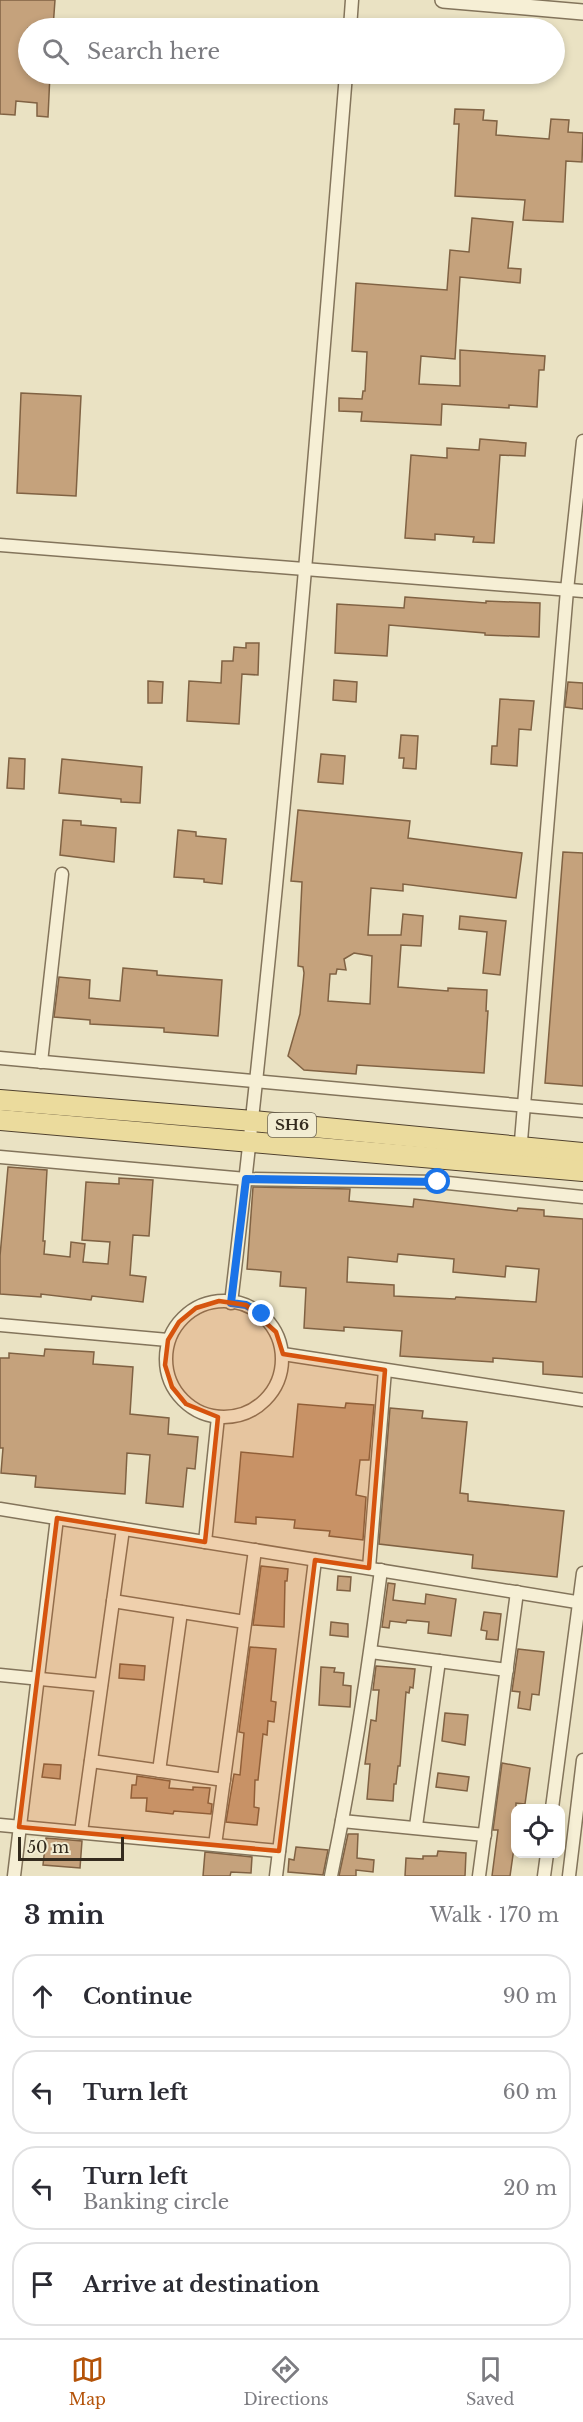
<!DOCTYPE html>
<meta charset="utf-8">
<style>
body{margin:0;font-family:"Libre Baskerville",serif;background:#f7f7f7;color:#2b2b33}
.controls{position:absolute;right:18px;bottom:18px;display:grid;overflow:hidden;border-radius:12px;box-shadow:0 3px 9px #0003}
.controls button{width:54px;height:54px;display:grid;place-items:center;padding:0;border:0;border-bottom:2px solid #e1e1e2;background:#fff;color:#2b2b33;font:30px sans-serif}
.scale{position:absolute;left:18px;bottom:15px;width:106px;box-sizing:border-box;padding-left:6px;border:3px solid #342b1e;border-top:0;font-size:16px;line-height:21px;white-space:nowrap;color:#342b1e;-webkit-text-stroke:4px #f2ecd2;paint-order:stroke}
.stop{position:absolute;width:18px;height:18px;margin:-14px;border:4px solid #1a73e8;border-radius:50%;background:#fff}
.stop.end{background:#1a73e8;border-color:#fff;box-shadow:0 2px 6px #0008}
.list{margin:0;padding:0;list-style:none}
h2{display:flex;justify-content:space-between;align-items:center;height:78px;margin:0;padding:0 24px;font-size:26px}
h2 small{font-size:20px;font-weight:400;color:#7c7c81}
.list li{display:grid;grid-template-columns:39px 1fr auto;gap:18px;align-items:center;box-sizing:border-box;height:84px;margin:0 12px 12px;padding:0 12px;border:2px solid #e1e1e2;border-radius:24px}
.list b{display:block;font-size:22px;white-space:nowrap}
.list p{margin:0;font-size:20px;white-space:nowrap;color:#7c7c81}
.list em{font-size:20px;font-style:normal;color:#7c7c81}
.icon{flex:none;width:33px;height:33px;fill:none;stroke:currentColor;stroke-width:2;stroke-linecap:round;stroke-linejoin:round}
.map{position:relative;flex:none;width:583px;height:1876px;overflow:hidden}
.search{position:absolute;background:#fff;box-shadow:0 3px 9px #0003;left:18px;right:18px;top:18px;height:66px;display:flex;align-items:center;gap:15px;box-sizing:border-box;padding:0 21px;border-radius:33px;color:#7c7c81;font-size:22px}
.sheet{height:462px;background:#fff}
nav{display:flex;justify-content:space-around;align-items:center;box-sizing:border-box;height:84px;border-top:2px solid #e1e1e2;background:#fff;font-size:16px;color:#7c7c81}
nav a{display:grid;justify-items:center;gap:3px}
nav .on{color:#b45309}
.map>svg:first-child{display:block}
.building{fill:#c5a27c;stroke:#806243;stroke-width:1.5;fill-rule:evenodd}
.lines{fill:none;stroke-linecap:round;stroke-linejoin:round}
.minor-casing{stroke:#83745b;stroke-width:15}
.tertiary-casing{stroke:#83745b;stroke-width:18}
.primary-casing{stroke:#51422f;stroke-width:22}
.minor{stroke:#f6efd5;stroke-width:12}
.tertiary{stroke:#f6efd5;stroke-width:15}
.primary{stroke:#ebdb9d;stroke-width:20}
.route{stroke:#1a73e8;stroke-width:8}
.marked{fill:#d6540e;fill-opacity:0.2;stroke:#d6540e;stroke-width:4.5;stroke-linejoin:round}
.labels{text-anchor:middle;stroke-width:4.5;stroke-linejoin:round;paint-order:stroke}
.shield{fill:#f2ecd2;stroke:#6d6554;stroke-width:1.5}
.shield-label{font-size:15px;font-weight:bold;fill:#342b1e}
</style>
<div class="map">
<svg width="583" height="1876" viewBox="0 0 583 1876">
<rect width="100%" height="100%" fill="#eae2c3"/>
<g class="building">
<polygon points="0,0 55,0 53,28 28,28 28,74 50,74 48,117 37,116 37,103 16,101 15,115 0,114"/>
<polygon points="455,109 484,110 483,120 497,121 496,135 549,139 551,119 569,120 568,132 583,133 582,162 566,161 563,222 523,220 525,200 455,196 459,124 454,124"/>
<polygon points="472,218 513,222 508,268 521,269 520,283 460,277 455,359 421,356 419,384 460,386 460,350 545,356 544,370 539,370 537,407 509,405 509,408 442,404 441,425 361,421 362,412 339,411 339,398 362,399 363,391 365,391 367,352 352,351 356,283 447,290 450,250 469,252"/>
<polygon points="21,393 81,396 76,496 17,493"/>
<polygon points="480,439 526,443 525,456 500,455 494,543 473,542 474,537 435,534 435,540 405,538 411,455 447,458 447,448 479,450"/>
<polygon points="405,597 486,603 486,601 540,603 539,637 485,635 485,633 389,625 387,656 335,653 337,604 404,608"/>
<polygon points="246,643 259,643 258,675 242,674 239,724 187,721 189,681 221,683 222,661 233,661 234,647 246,648"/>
<polygon points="334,680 357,682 356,702 333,700"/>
<polygon points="148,681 163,682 162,703 148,703"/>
<polygon points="568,682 583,683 583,709 565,707"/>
<polygon points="500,699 534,701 531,730 519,729 517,766 491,764 492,746 497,746"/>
<polygon points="401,735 418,736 416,769 403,768 404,758 399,758"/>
<polygon points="321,754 345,756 343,784 318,782"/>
<polygon points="9,758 25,759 24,789 7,788"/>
<polygon points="62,759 142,767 140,803 121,802 121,799 59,793"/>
<path d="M298,810L410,821L408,838L522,853L516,898L403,884V891L371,888L368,935H401L403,914L423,916L421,946L401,945L398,987L448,991V988L487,990L486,1011H488L484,1073L357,1065L356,1074L304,1070L288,1056L300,1014L304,973L303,967L298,966L302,882L291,881ZM354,953L372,956L370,1004L328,1001L330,974H336L337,969L346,970L344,959Z"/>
<polygon points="63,820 81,821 81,825 116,828 114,862 60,855"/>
<polygon points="178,830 196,832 196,836 226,839 222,884 204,882 204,879 174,877"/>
<polygon points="563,852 583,853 583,1086 545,1083"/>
<polygon points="460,916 506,921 500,975 483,973 487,932 459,929"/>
<polygon points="123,968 157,971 157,975 222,980 218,1036 164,1032 164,1028 90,1024 90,1020 54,1017 59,977 90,980 89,998 120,1001"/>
<polygon points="8,1167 47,1170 43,1241 45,1241 44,1254 70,1257 71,1242 85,1244 83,1262 108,1264 110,1242 82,1240 86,1182 119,1184 119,1178 153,1180 149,1236 133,1235 130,1275 146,1277 143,1302 92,1296 91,1300 41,1294 41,1297 0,1294 0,1256"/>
<path d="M253,1187L350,1189L349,1201L413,1207L414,1199L517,1211L518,1208L544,1210V1216L583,1219V1377L543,1374V1362L493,1358V1362L400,1356L402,1331L344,1327V1331L304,1328L306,1288L280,1286L281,1272L247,1269ZM398,1254L454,1259L453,1272L505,1277L506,1266L539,1269L536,1302L456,1297L455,1299L394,1296V1285L347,1282L348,1257L397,1262Z"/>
<polygon points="45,1349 94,1352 93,1364 133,1367 130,1414 169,1418 168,1434 198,1437 195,1469 187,1468 183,1507 146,1503 150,1455 127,1453 125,1494 35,1487 36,1476 1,1473 3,1448 0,1448 0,1358 9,1358 9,1353 44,1356"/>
<polygon points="346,1403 374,1405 369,1460 360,1460 356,1495 366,1497 363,1540 329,1536 330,1531 294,1528 295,1520 256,1517 256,1524 235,1522 241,1452 293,1457 298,1404 345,1408"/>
<polygon points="390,1408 423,1411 422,1418 467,1422 460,1493 468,1494 468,1501 564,1511 557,1577 472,1568 473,1555 379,1544"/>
<polygon points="261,1566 288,1569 287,1581 285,1581 284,1627 253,1625"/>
<polygon points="338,1576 351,1577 350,1591 337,1590"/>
<polygon points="388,1583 395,1584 393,1600 425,1604 426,1594 456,1599 451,1636 428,1633 429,1622 407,1620 406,1623 390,1621 389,1628 382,1627"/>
<polygon points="484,1612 501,1614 498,1640 486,1639 487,1631 481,1630"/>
<polygon points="331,1622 348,1624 348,1637 330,1635"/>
<polygon points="250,1647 276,1649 271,1701 276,1702 274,1722 268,1721 267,1735 263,1734 258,1780 255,1780 254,1807 259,1808 257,1825 226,1822 234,1774 240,1775 244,1733 239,1732"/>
<polygon points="518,1649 544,1652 539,1695 532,1694 530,1710 518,1708 520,1692 512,1691"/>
<polygon points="120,1664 145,1666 144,1680 119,1678"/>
<polygon points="376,1666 415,1669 413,1688 410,1687 409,1693 406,1692 400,1766 398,1766 396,1784 394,1784 393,1801 367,1799 370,1764 365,1764 371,1720 376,1721 379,1690 373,1690"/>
<polygon points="321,1667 335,1668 334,1672 344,1673 343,1685 351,1686 350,1707 319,1705"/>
<polygon points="445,1713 468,1715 465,1745 442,1741"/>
<polygon points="502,1763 530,1768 525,1804 516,1803 516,1834 510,1876 492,1876 498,1830 493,1830"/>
<polygon points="44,1764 61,1765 60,1779 42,1777"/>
<polygon points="438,1773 469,1777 467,1791 436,1787"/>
<polygon points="137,1776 170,1781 169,1788 193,1790 193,1787 210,1788 208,1803 212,1804 211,1814 174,1811 173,1814 146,1811 147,1798 131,1798 132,1785 136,1785"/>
<polygon points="348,1834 358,1834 357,1858 374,1860 373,1872 356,1870 356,1876 339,1876"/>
<polygon points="46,1838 82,1841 80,1868 43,1865"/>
<polygon points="296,1847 328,1850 323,1875 288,1872 289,1859 294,1860"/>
<polygon points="438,1851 466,1853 465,1876 405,1876 406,1858 423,1859 423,1856 437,1856"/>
<polygon points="205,1852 252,1857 251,1873 231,1872 230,1876 203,1876"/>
</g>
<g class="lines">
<defs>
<g id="minor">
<polyline points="350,28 352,0"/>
<polyline points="0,545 583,591"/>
<polyline points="0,1058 583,1111"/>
<polyline points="41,1062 62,874"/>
<polyline points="520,1153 567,590 583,441"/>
<polyline points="0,1157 246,1179 438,1182 583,1197"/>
<circle cx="224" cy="1359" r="58"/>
<path d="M231,1303C280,894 313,484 346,74"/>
<polyline points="0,1325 168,1340"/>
<polyline points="283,1354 583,1400"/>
<polyline points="0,1509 583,1603"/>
<polyline points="205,1542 218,1417"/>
<polyline points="369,1568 385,1370"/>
<polyline points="113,1601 245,1622"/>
<polyline points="371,1652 507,1670"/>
<polyline points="0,1675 101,1685"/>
<polyline points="91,1761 224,1780"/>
<polyline points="159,1771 181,1612"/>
<polyline points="552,1808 583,1573"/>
<polyline points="342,1821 485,1835"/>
<polyline points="0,1825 279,1851"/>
<polyline points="416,1826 439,1661"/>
<polyline points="81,1832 123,1529"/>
<polyline points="215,1845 255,1550"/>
<polyline points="14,1876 57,1518"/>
<polyline points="276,1876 315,1560"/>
<path d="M331,1876C352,1775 368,1673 381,1570"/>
<polyline points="479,1876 517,1592"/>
<polyline points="544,1876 547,1854"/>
<polyline points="569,1876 583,1760"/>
</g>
<polyline id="tertiary" points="443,0 583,12"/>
<g id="primary">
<polyline points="0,1100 253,1121 583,1153"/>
<polyline points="0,1120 583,1171"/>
</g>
</defs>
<use href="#minor" class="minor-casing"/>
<use href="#tertiary" class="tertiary-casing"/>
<use href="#primary" class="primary-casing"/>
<use href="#minor" class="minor"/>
<use href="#tertiary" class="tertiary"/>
<use href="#primary" class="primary"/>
</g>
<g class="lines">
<polyline class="route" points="262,1314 246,1305 231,1303 246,1179 438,1182"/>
</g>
<path class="marked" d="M219,1301L246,1305L276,1332L283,1354L385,1370L369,1568L315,1560L279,1851L19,1827L57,1518L205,1542L218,1417L186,1404L172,1387L165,1365L168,1340L179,1322L196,1308Z"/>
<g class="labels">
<rect class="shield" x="268" y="1113" width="48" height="24" rx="4.5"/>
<g class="shield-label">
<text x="292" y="1130">SH6</text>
</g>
</g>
</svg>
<div class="controls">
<button><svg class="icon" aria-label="locate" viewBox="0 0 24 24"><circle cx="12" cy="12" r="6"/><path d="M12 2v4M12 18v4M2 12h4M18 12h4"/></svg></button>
</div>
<div class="scale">50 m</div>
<div class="stop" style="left:438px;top:1182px"></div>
<div class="stop end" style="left:262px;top:1314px"></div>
<div class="search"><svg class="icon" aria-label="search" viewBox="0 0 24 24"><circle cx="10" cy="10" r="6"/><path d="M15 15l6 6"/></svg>Search here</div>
</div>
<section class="sheet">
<h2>3 min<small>Walk · 170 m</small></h2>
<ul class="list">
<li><svg class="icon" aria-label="ahead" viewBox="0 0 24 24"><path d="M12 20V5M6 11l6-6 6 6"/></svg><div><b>Continue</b></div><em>90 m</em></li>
<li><svg class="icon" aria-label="left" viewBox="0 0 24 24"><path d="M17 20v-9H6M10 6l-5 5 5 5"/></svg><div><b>Turn left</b></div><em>60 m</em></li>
<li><svg class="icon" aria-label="left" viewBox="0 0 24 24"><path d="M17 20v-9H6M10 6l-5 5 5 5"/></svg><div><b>Turn left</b><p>Banking circle</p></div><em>20 m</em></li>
<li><svg class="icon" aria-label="arrive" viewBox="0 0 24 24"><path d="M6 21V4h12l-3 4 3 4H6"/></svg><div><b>Arrive at destination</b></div></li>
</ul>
</section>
<nav>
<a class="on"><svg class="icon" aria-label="map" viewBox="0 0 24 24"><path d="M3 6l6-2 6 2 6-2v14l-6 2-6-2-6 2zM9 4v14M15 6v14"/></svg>Map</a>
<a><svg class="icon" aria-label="directions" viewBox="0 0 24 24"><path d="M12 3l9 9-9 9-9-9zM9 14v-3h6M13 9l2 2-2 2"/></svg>Directions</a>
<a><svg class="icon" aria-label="saved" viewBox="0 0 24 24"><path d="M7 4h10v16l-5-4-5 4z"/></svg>Saved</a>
</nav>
